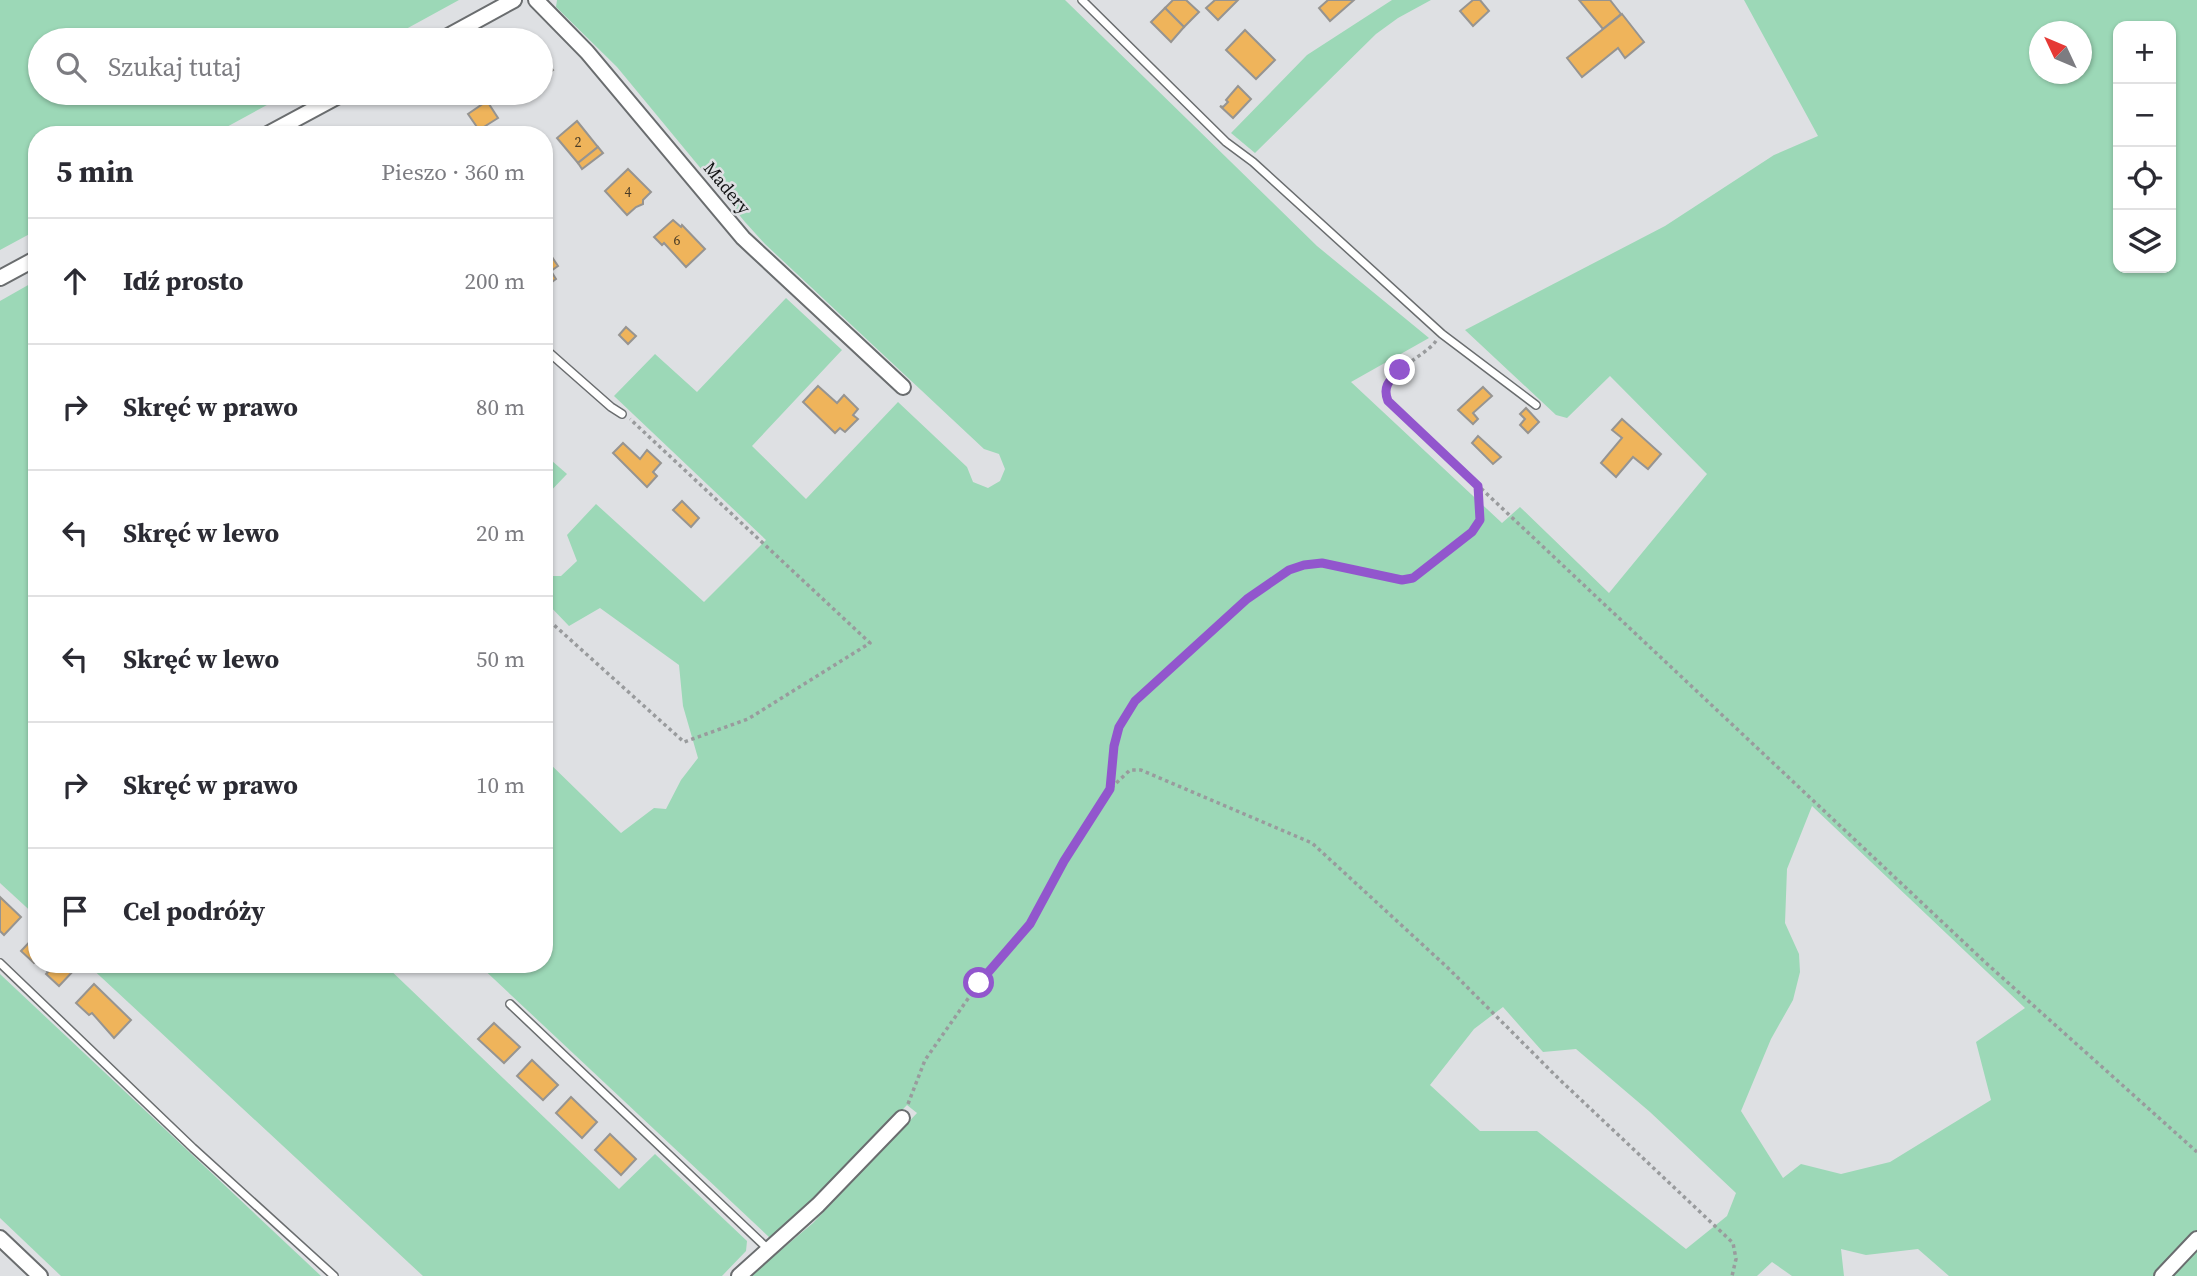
<!DOCTYPE html>
<html lang="pl">
<meta charset="utf-8">
<style>
body{margin:0;font-family:"Source Serif 4",serif;background:#f7f7f7;color:#2b2b33}
.controls{position:absolute;right:21px;top:21px;display:grid;overflow:hidden;border-radius:14px;box-shadow:0 2px 5px #0004}
.controls button{width:63px;height:63px;display:grid;place-items:center;padding:0;border:0;border-bottom:2px solid #e1e1e2;background:#fff;color:#2b2b33;font:35px sans-serif}
.compass{position:absolute;left:2029px;top:21px;width:63px;height:63px;border-radius:50%;background:#fff;box-shadow:0 2px 5px #0004;rotate:314deg}
.stop{position:absolute;width:21px;height:21px;margin:-16px;border:5px solid #9256cd;border-radius:50%;background:#fff}
.stop.end{background:#9256cd;border-color:#fff;box-shadow:0 2px 7px #0008}
.list{margin:0;padding:0;list-style:none}
h2{display:flex;justify-content:space-between;align-items:center;height:91px;margin:0;padding:0 28px;font-size:30px}
h2 small{font-size:23px;font-weight:400;color:#7c7c81}
.list li{display:grid;grid-template-columns:46px 1fr auto;gap:21px;align-items:center;box-sizing:border-box;height:126px;padding:0 28px;border-top:2px solid #e1e1e2}
.list b{display:block;font-size:26px;white-space:nowrap}
.list em{font-size:23px;font-style:normal;color:#7c7c81}
.icon{flex:none;width:38px;height:38px;fill:none;stroke:currentColor;stroke-width:2;stroke-linecap:round;stroke-linejoin:round}
.map{position:relative;flex:none;width:2197px;height:1276px;overflow:hidden}
.search{position:absolute;background:#fff;box-shadow:0 2px 5px #0004;left:28px;top:28px;width:525px;height:77px;display:flex;align-items:center;gap:18px;box-sizing:border-box;padding:0 24px;border-radius:38px;color:#7c7c81;font-size:26px}
.panel{position:absolute;background:#fff;box-shadow:0 2px 5px #0004;left:28px;top:126px;width:525px;height:847px;border-radius:28px}
.map>svg:first-child{display:block}
.green{fill:#9cd8b7;fill-rule:evenodd}
.building{fill:#efb45b;stroke:#969491;stroke-width:2}
.lines{fill:none;stroke-linecap:round;stroke-linejoin:round}
.lane-casing{stroke:#6a6d6f;stroke-width:10}
.street-casing{stroke:#6a6d6f;stroke-width:18}
.path{stroke:#999b9d;stroke-width:3.5;stroke-dasharray:3.5 3.5;stroke-linecap:butt}
.lane{stroke:#fff;stroke-width:7}
.street{stroke:#fff;stroke-width:14}
.route{stroke:#9256cd;stroke-width:9}
.labels{text-anchor:middle;stroke-width:5;stroke-linejoin:round;paint-order:stroke}
.number-label{font-size:14px;fill:#4a3c26}
.street-label{font-size:18px;fill:#131415;stroke:#dee0e3}
</style>
<div class="map">
<svg width="2197" height="1276" viewBox="0 0 2197 1276">
<rect width="100%" height="100%" fill="#dee0e3"/>
<g class="green">
<polygon points="0,0 459,0 386,40 40,40 40,93 289,93 212,135 37,135 37,230 0,250"/>
<path d="M557,0H1065L1317,246L1429,338L1351,382L1502,523L1520,507L1609,593L1707,474L1610,376L1567,418L1556,415L1465,330L1665,226L1774,155L1818,136L1744,0H2197V1276H1949L1918,1249L1866,1255L1841,1249L1844,1276H1792L1772,1262L1757,1276H750L813,1223L917,1113L907,1105L835,1180L770,1238L478,964H544V758L621,833L654,808L666,809L681,780L698,758L683,706L679,665L600,608L569,626L544,600V576H561L577,561L567,535L596,504L704,602L766,540L614,396L655,354L697,392L786,298L842,350L752,446L806,499L898,402L967,467L973,482L988,488L1000,481L1005,469L999,454L984,449L765,244L745,222L617,67L556,7ZM2118,26H2171V268H2118ZM2039,32H2082V74H2039ZM1812,806L2025,1008L1976,1042L1991,1100L1890,1162L1841,1174L1801,1164L1783,1178L1741,1111L1771,1039L1793,1000L1800,972L1799,954L1785,923L1787,869ZM1503,1007L1543,1052L1576,1049L1650,1112L1736,1193L1727,1216L1686,1249L1537,1131H1480L1430,1085L1474,1029Z"/>
<polygon points="1392,0 1431,0 1398,18 1376,34 1255,153 1231,133 1307,55"/>
<polygon points="37,280 37,917 0,883 0,301"/>
<polygon points="544,454 567,474 544,498"/>
<polygon points="87,964 384,964 619,1189 655,1154 747,1241 746,1251 722,1276 423,1276"/>
<polygon points="0,974 321,1276 61,1276 0,1218"/>
</g>
<g class="building">
<polygon points="1173,0 1186,0 1199,12 1184,27 1165,8"/>
<polygon points="1215,0 1238,0 1218,20 1206,8"/>
<polygon points="1328,0 1354,0 1330,21 1319,8"/>
<polygon points="1473,0 1480,0 1489,11 1473,26 1460,11"/>
<polygon points="1579,0 1610,0 1621,14 1603,29"/>
<polygon points="1165,8 1184,27 1171,42 1151,22"/>
<polygon points="1622,14 1644,42 1625,58 1618,48 1582,77 1567,58"/>
<polygon points="1245,30 1275,60 1256,79 1226,50"/>
<polygon points="541,55 553,70 541,79"/>
<polygon points="1238,86 1251,99 1233,118 1220,106 1223,107 1228,102 1226,100"/>
<polygon points="487,101 498,118 479,130 468,114"/>
<polygon points="577,121 598,147 578,163 557,138"/>
<polygon points="598,147 603,153 582,169 578,163"/>
<polygon points="628,169 651,192 643,200 643,204 636,207 627,215 605,191"/>
<polygon points="673,220 681,227 682,225 705,249 686,267 664,243 662,245 654,237"/>
<polygon points="544,245 558,266 551,271 556,279 545,287"/>
<polygon points="626,327 636,336 628,344 619,335"/>
<polygon points="818,386 837,403 844,395 858,409 853,415 858,419 845,432 840,428 835,433 803,402"/>
<polygon points="1483,387 1492,396 1473,413 1478,419 1473,424 1458,410"/>
<polygon points="1526,408 1539,422 1528,433 1520,425 1525,419 1520,414"/>
<polygon points="1622,419 1661,454 1648,469 1633,457 1616,477 1601,463 1622,438 1612,430"/>
<polygon points="1478,436 1501,457 1493,464 1472,443"/>
<polygon points="623,443 640,459 647,450 661,463 653,472 657,476 647,487 613,453"/>
<polygon points="682,501 699,518 691,527 673,510"/>
<polygon points="0,897 21,917 4,935 0,931"/>
<polygon points="37,934 37,961 34,963 21,951"/>
<polygon points="40,964 72,964 76,968 59,986 46,974 48,972"/>
<polygon points="94,984 131,1020 114,1038 92,1013 89,1015 76,1003"/>
<polygon points="494,1023 520,1047 504,1063 478,1039"/>
<polygon points="532,1060 558,1085 543,1100 517,1076"/>
<polygon points="571,1097 597,1122 582,1138 556,1113"/>
<polygon points="610,1134 636,1159 621,1175 595,1150"/>
</g>
<g class="lines">
<defs>
<g id="lane">
<polyline points="1082,0 1226,142 1253,162 1442,334 1536,405"/>
<polyline points="544,348 611,407 622,414"/>
<polyline points="0,963 193,1148 334,1276"/>
<polyline points="510,1004 767,1248"/>
</g>
<g id="street">
<polyline points="536,0 587,52 743,238 903,387"/>
<polyline points="441,40 514,0"/>
<polyline points="266,135 344,93"/>
<polyline points="0,278 37,258"/>
<polyline points="0,1238 40,1276"/>
<polyline points="739,1276 818,1205 902,1118"/>
<polyline points="2162,1276 2197,1239"/>
</g>
</defs>
<use href="#lane" class="lane-casing"/>
<use href="#street" class="street-casing"/>
<g class="path">
<path d="M1436,341C1422,360 1377,373 1388,401L1986,963L2197,1152"/>
<polyline points="544,616 684,742 748,719 870,643 630,419"/>
<polyline points="1110,787 1114,745 1119,727 1135,701 1247,599 1274,579 1289,570 1304,565 1322,563 1395,580 1413,578 1472,532 1480,520 1478,486"/>
<polyline points="908,1104 925,1060 979,983 1030,924 1064,861 1110,789 1130,770 1141,770 1312,843 1448,968 1559,1079 1733,1243 1736,1259 1732,1276"/>
</g>
<use href="#lane" class="lane"/>
<use href="#street" class="street"/>
</g>
<g class="lines">
<path class="route" d="M979,983L1030,924L1064,861L1110,789L1114,746L1119,727L1135,701L1247,599L1289,570L1304,565L1322,563L1402,580L1413,578L1472,532L1480,520L1478,486L1388,401C1382,386 1390,380 1400,370"/>
</g>
<g class="labels">
<g class="number-label">
<text x="578" y="147">2</text>
<text x="628" y="197">4</text>
<text x="677" y="245">6</text>
</g>
<g class="street-label">
<text transform="translate(727 188) rotate(50)" y="6">Madery</text>
</g>
</g>
</svg>
<div class="controls">
<button>+</button>
<button>−</button>
<button><svg class="icon" aria-label="locate" viewBox="0 0 24 24"><circle cx="12" cy="12" r="6"/><path d="M12 2v4M12 18v4M2 12h4M18 12h4"/></svg></button>
<button><svg class="icon" aria-label="layers" viewBox="0 0 24 24"><path d="M12 4l9 5-9 5-9-5zM3 14l9 5 9-5"/></svg></button>
</div>
<svg class="compass" viewBox="-18 -18 36 36"><path d="M0-13l5 13h-10z" fill="#e53935"/><path d="M0 13l5-13h-10z" fill="#7c7c81"/></svg>
<div class="stop" style="left:979px;top:983px"></div>
<div class="stop end" style="left:1400px;top:370px"></div>
<div class="search"><svg class="icon" aria-label="search" viewBox="0 0 24 24"><circle cx="10" cy="10" r="6"/><path d="M15 15l6 6"/></svg>Szukaj tutaj</div>
<section class="panel">
<h2>5 min<small>Pieszo · 360 m</small></h2>
<ul class="list">
<li><svg class="icon" aria-label="ahead" viewBox="0 0 24 24"><path d="M12 20V5M6 11l6-6 6 6"/></svg><div><b>Idź prosto</b></div><em>200 m</em></li>
<li><svg class="icon" aria-label="right" viewBox="0 0 24 24"><path d="M7 20v-9h11M14 6l5 5-5 5"/></svg><div><b>Skręć w prawo</b></div><em>80 m</em></li>
<li><svg class="icon" aria-label="left" viewBox="0 0 24 24"><path d="M17 20v-9H6M10 6l-5 5 5 5"/></svg><div><b>Skręć w lewo</b></div><em>20 m</em></li>
<li><svg class="icon" aria-label="left" viewBox="0 0 24 24"><path d="M17 20v-9H6M10 6l-5 5 5 5"/></svg><div><b>Skręć w lewo</b></div><em>50 m</em></li>
<li><svg class="icon" aria-label="right" viewBox="0 0 24 24"><path d="M7 20v-9h11M14 6l5 5-5 5"/></svg><div><b>Skręć w prawo</b></div><em>10 m</em></li>
<li><svg class="icon" aria-label="arrive" viewBox="0 0 24 24"><path d="M6 21V4h12l-3 4 3 4H6"/></svg><div><b>Cel podróży</b></div></li>
</ul>
</section>
</div>
